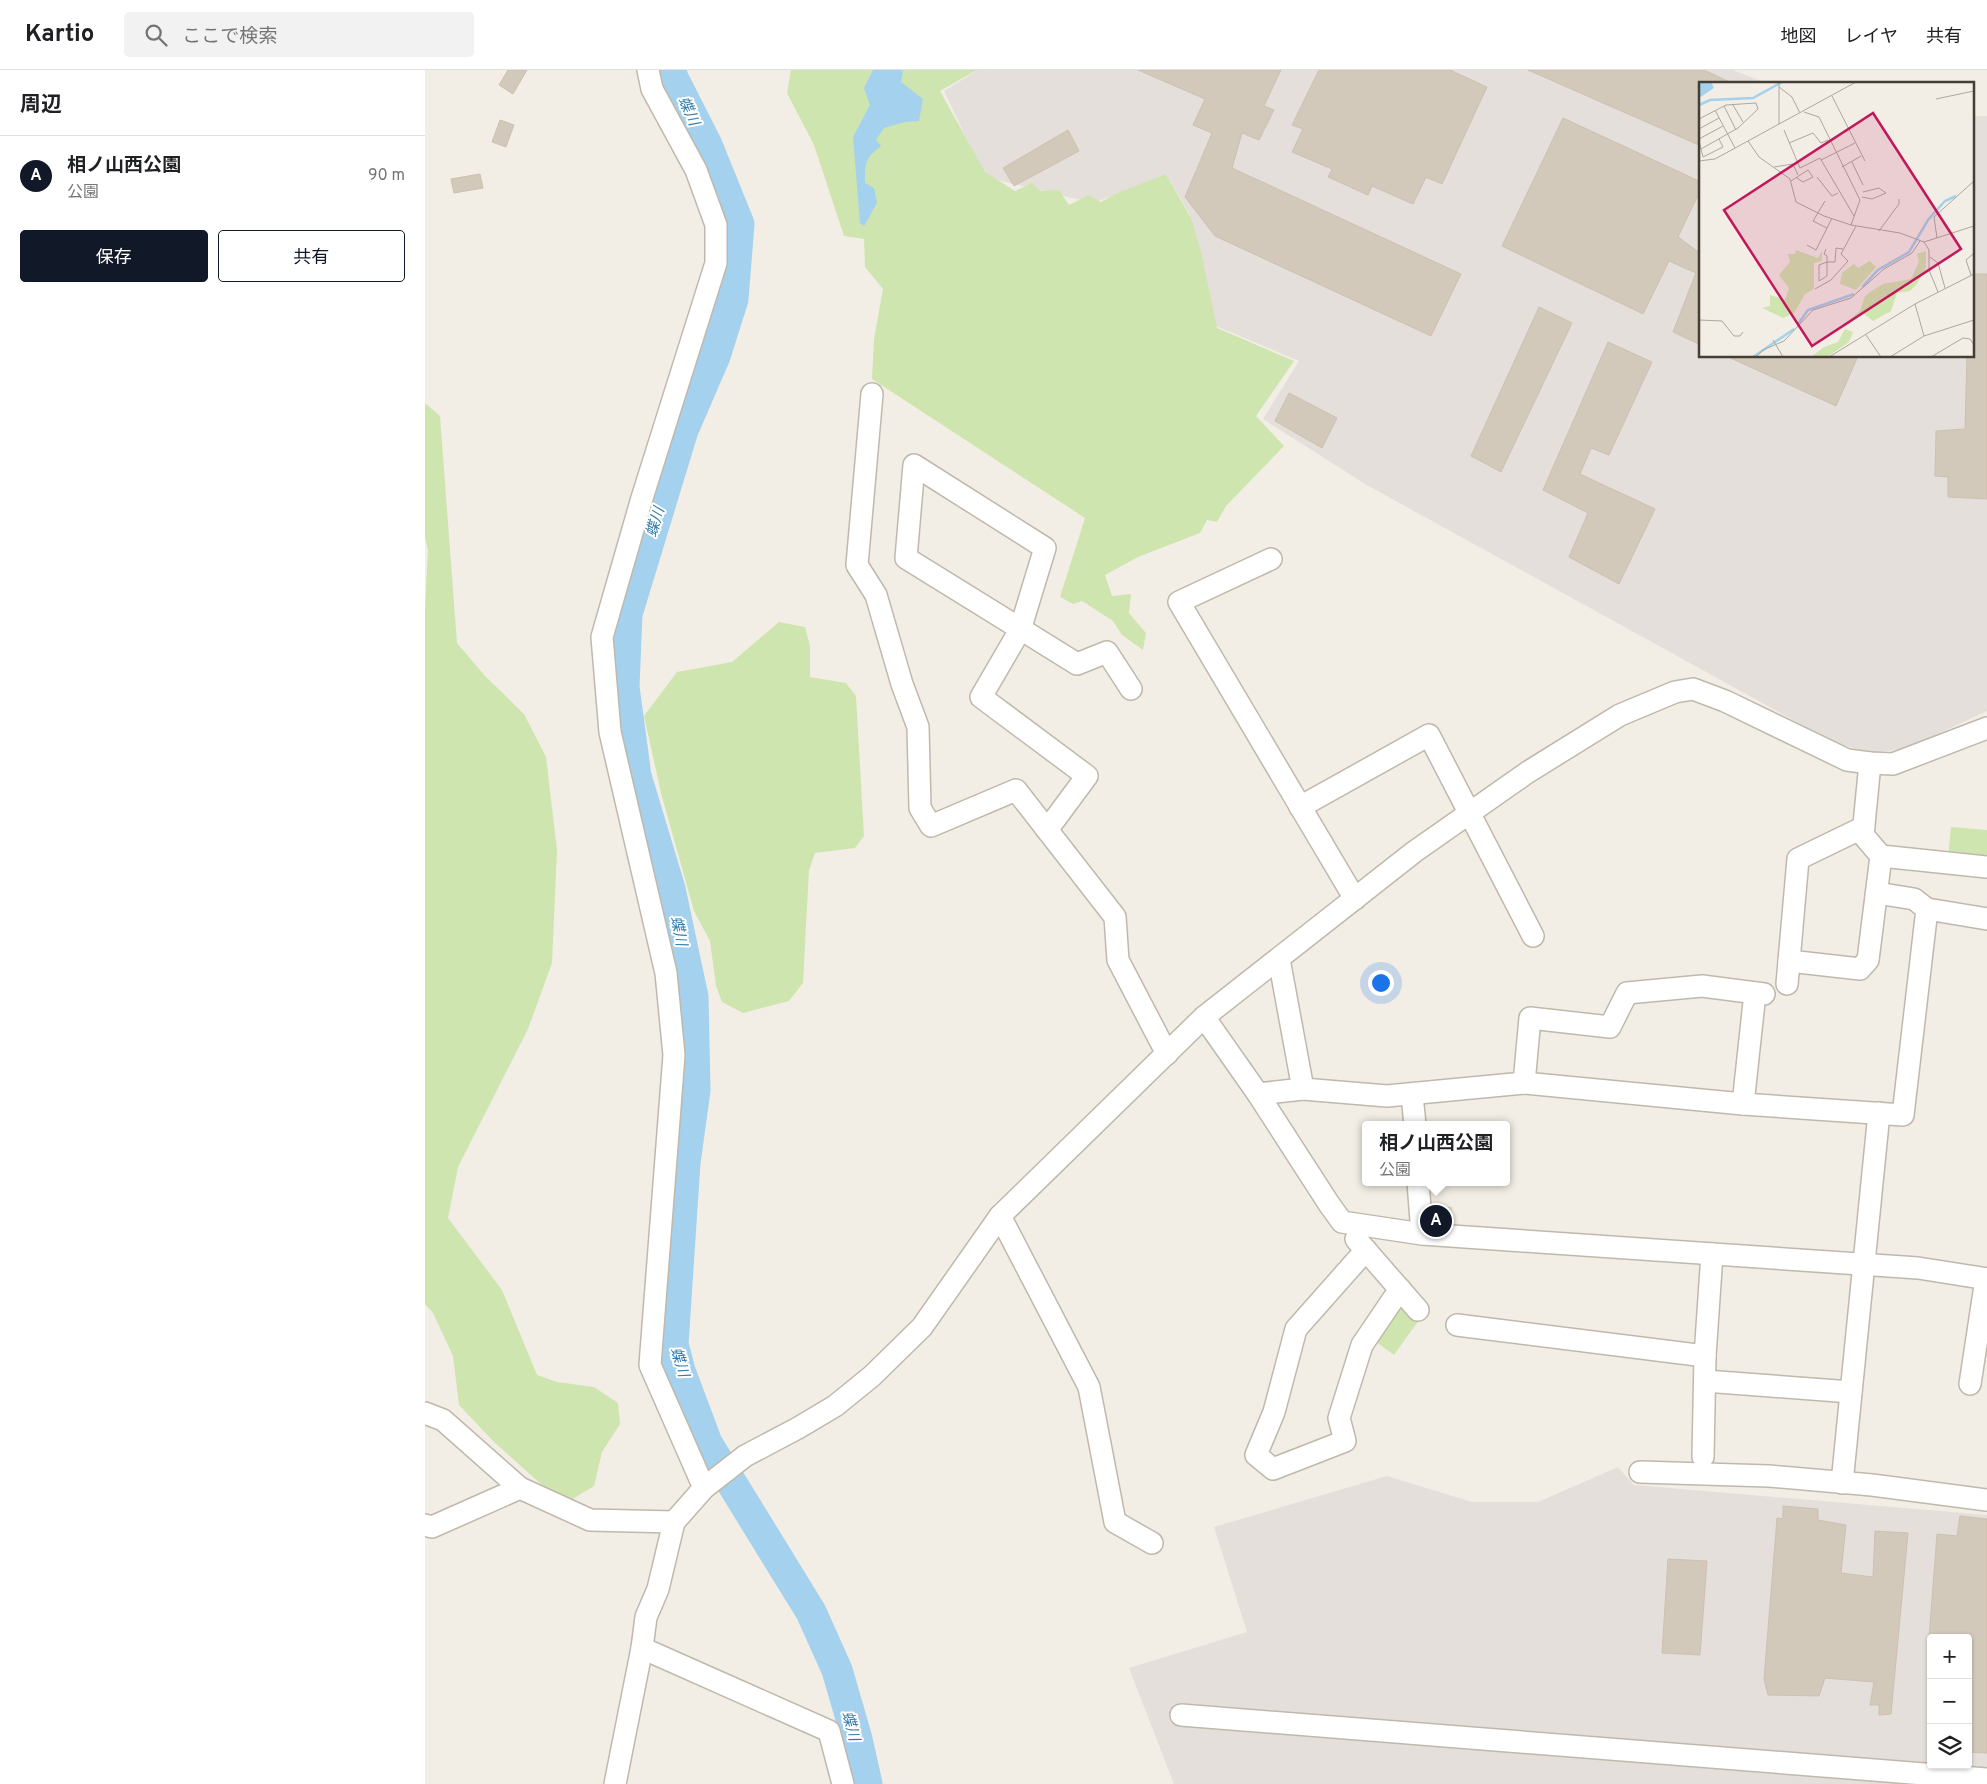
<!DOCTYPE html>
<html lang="ja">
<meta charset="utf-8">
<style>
body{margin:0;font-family:Overpass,"Noto Sans JP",sans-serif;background:#f2f2f2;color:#202124}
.controls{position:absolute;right:15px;bottom:15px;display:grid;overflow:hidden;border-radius:5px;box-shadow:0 1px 4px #0004}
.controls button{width:45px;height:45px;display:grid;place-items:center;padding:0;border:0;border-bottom:1px solid #e0e0e0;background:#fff;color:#202124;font:25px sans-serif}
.you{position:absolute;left:955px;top:912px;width:18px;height:18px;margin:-12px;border:4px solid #fff;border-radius:50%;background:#1a73e8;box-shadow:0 0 0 8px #1a73e833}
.badge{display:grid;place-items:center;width:32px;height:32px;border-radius:50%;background:#111827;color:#fff;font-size:16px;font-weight:700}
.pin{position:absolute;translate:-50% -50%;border:2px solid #fff;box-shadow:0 1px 5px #0006}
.popup{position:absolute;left:937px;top:1051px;width:148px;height:65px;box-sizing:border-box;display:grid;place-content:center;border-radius:5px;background:#fff;filter:drop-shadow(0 1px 4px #0005);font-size:16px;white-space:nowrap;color:#757577}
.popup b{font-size:19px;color:#202124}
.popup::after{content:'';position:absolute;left:50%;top:100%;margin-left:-10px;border:10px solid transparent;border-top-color:#fff}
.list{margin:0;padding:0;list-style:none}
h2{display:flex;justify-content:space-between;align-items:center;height:65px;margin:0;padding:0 20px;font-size:21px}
h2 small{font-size:16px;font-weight:400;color:#757577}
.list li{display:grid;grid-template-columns:32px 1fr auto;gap:15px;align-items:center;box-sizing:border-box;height:80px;padding:0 20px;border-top:1px solid #e0e0e0}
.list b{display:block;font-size:19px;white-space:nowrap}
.list p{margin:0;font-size:16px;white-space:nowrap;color:#757577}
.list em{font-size:16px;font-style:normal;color:#757577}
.actions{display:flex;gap:10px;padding:15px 20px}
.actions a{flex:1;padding:11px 0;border:1px solid #111827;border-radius:5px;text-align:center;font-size:18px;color:#111827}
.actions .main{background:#111827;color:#fff}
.icon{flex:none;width:28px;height:28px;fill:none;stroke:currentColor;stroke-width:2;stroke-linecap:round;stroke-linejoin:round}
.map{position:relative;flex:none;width:1562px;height:1714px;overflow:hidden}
header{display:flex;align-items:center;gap:30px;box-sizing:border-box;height:70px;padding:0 25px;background:#fff;border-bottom:1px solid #e0e0e0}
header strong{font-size:24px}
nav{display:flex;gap:28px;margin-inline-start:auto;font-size:18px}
.search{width:350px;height:45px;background:#f2f2f2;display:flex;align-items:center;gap:12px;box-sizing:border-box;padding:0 18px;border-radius:5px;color:#757577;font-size:19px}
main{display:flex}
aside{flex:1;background:#fff}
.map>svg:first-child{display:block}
.industrial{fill:#e4dfda;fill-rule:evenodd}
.green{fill:#cfe5af}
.water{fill:#a4d1ed}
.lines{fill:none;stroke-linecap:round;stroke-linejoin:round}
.river{stroke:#a4d1ed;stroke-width:31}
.building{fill:#d3c9bb;stroke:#cdc0af}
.minor-casing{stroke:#c0b8ab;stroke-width:24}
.minor{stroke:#fff;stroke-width:21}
.labels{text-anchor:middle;stroke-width:4;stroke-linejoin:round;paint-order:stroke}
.water-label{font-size:15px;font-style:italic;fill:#337dab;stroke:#fff}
.inset-river{fill:none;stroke:#a4d1ed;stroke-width:2.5}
.inset-road{fill:none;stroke:#aca89f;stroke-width:1}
.view{fill:#c2185b;fill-opacity:0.15;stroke:#c2185b;stroke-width:2.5}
.inset-edge{fill:none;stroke:#443e35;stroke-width:2.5}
</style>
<header>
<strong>Kartio</strong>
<div class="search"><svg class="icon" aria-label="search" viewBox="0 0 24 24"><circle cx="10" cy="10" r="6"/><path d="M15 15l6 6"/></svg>ここで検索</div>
<nav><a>地図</a><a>レイヤ</a><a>共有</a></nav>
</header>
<main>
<aside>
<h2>周辺<small></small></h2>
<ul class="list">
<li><span class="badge">A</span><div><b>相ノ山西公園</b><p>公園</p></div><em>90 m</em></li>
</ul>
<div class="actions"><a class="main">保存</a><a>共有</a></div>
</aside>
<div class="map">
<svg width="1562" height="1714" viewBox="0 0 1562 1714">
<rect width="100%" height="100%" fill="#f2eee5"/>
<g class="industrial">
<polygon points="553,0 1308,0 1344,14 1276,14 1276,286 1548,286 1548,46 1562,46 1562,641 1482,678 1447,683 1410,673 940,414 838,349 874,291 791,256 765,145 742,105 668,133 560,107 519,21"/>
<path d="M1193,1397L1209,1415L1562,1445V1714H749L704,1598L822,1562L789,1457L962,1406L1047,1432H1113ZM1506,1568H1543V1695H1506Z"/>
</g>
<g class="green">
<polygon points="366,0 552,0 515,21 560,102 590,121 607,113 615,121 634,120 644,135 664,125 676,132 690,124 741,104 766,148 776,181 792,258 869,291 831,346 859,376 801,436 792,452 782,450 775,463 713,487 680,505 687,526 706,524 704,543 721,563 718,580 697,565 688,551 657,531 648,534 635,527 660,448 447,309 449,269 458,219 440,197 439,169 419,166 389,75 362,23"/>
<polygon points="0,333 15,346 32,573 60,606 99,644 121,687 132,780 127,893 103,959 33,1097 23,1148 77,1220 112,1305 132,1312 169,1317 193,1333 195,1354 177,1382 169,1416 146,1430 128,1425 69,1372 34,1335 28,1286 8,1243 0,1234 0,537 3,480 0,468"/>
<polygon points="354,552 380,557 385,576 385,607 421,613 431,626 439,766 430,778 390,783 384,800 378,913 364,931 318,943 297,932 291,916 285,871 269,841 237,727 219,646 252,602 307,592"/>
<polygon points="1526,757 1562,760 1562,791 1523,787"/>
<polygon points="995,1137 1027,1137 1025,1166 997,1164"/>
<polygon points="969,1237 979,1237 994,1250 969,1285 947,1269"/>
</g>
<path class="water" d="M448,0H476L478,2L476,12L498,29L494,51L480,52L459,58L451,70L456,76C440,88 440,93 440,113L449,118L452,133L439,156L435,153L428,67L445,35L439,18Z"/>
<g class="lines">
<polyline class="river" points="246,0 248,8 282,75 314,154 308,229 290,286 258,360 202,544 199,617 211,706 245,819 268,927 270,1020 260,1093 248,1274 255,1301 282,1373 386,1542 412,1600 432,1669 442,1714"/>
</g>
<g class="building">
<polygon points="83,0 102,0 88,24 74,15"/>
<polygon points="713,0 856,0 839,36 849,40 834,70 817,63 807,98 1036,204 1006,266 790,166 760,127 787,63 768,55 780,29"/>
<polygon points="894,0 1025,0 1062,17 1017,114 1001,107 988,134 947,116 943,125 903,107 907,99 867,82 878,59 867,55"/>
<polygon points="1103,0 1279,0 1309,14 1276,14 1276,76"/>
<polygon points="1138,48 1276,112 1276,119 1253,167 1276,184 1276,275 1248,262 1271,203 1244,191 1218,244 1077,176"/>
<polygon points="75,50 89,55 81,77 67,72"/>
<polygon points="643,60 654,81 589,116 578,98"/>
<polygon points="55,104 58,118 29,123 26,109"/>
<polygon points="1548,204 1562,204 1562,429 1523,427 1523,407 1510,406 1511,361 1540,359 1542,286 1548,286"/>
<polygon points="1114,237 1147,253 1076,402 1046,386"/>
<polygon points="1183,272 1227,292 1184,385 1166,378 1155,404 1230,439 1194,514 1144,487 1163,443 1118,420"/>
<polygon points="1301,286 1433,286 1411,336"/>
<polygon points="864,323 912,348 897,378 850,351"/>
<polygon points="1358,1436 1393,1439 1393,1450 1421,1455 1416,1503 1448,1507 1450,1461 1483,1463 1466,1644 1454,1645 1454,1635 1445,1635 1449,1612 1400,1608 1394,1626 1343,1625 1339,1609 1352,1448 1358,1449"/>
<polygon points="1535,1446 1562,1449 1562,1683 1543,1682 1543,1568 1504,1568 1512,1464 1532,1466"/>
<polygon points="1243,1489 1282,1491 1275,1585 1237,1583"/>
</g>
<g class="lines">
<defs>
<g id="minor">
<polyline points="223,0 227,19 271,100 291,155 291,193 217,428 177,567 185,662 241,903 249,985 225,1295 279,1418"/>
<polyline points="447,324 432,495 451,525 477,614 493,657 495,738 506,756 591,720 690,847 693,890 742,984"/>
<polyline points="846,489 754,532 930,829"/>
<polyline points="875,737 1004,665 1108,866"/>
<polyline points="1439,757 1373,789 1364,891 1435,899 1443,890 1456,786 1438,765 1445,693"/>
<polyline points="622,760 662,706 556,627 595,560 620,478 489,395 481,488 652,594 682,582 706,619"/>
<polyline points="1456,786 1562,797"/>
<polyline points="1452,823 1489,829 1502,839"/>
<polyline points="854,889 878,1019"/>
<polyline points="1362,914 1364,891"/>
<polyline points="779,947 833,1024 904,1134 917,1152 997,1164 1493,1198 1562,1209"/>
<polyline points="1099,1013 1105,948 1185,957 1202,923 1277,916 1339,924"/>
<polyline points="833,1024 878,1019 962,1026 1099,1013 1318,1034 1478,1045 1502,839 1562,849"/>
<polyline points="987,1025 990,1055"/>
<polyline points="1318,1034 1330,923"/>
<polyline points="993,1112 997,1164"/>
<polyline points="575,1146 664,1317 690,1452 727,1473"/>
<polyline points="931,1169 993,1240"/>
<polyline points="941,1180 871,1259 849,1342 831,1385 848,1399 920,1371 914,1348 937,1275 975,1219"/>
<polyline points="1032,1255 1280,1286"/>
<polyline points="1280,1311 1426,1322"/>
<polyline points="1545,1314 1561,1209"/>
<polyline points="0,1343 18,1350 95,1418 165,1450 249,1452"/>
<polyline points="1278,1387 1280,1286 1287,1184"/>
<polyline points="1215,1402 1344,1406 1447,1415 1562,1430"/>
<polyline points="1417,1413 1454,1043"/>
<polyline points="0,1455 7,1457 95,1418"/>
<polyline points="217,1578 404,1661 418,1714"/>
<polyline points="756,1645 1562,1709"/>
<polyline points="190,1714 217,1578 221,1547 233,1519 249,1452 279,1418 320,1386 373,1358 410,1336 447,1306 497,1257 575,1146 779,947 989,782 1103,702 1195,645 1250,622 1268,619 1300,631 1422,690 1445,693 1468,694 1562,658"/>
</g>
</defs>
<use href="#minor" class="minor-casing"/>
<use href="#minor" class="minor"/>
</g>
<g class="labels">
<g class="water-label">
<text transform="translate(264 41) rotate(66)" y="5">蝶川</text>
<text transform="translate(230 452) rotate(-73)" y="5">蝶川</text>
<text transform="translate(254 861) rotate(78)" y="5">蝶川</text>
<text transform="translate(255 1292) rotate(73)" y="5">蝶川</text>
<text transform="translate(426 1656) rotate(75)" y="5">蝶川</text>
</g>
</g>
<g transform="translate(1274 12)">
<rect width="275" height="275" fill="#f2eee5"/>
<path d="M97,168L119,176L123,169V179L115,181V207L106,212L95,231L84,236L63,226L71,224V213L86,218L90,206L80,193L91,180L89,172H96ZM227,169V185L218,202L211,209L198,211L192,229L174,239L164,231L142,245L161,229L166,214L174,208L184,202L212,197L220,180L218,172ZM171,179L177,185L157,208L141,202L143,191L155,182L159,186ZM146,247L154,250L150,260L128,275H112L125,265L139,260Z" fill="#cfe5af"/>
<path d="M0,0H12L15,6L0,16Z" fill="#a4d1ed"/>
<path class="inset-river" d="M0,23L11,18L54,16L83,0M163,205L179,188L210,170L229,138L246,119L257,114M99,242L109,228L155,212M54,275L95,247"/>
<path class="inset-road" d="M80,0V42M80,5L93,15L101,31M133,14L166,79M237,17L275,9M34,23L44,40M25,24L37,48M16,28L36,66M105,30L120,35L161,118L152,143M0,37L27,23L57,21L59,27L39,46L2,67M0,47L20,36M85,48L101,86L121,76L155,134M0,57L24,44M0,59L4,75L24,65L20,57M49,59L60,75L91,97L97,120L125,134L152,143L201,151L225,160L275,144M90,61L114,51L122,61L129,58M122,78L156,61M0,79L16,77L157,0M153,80L164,103M75,85L94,82L99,93M143,85L162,74M118,95L133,114L139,111M92,99L109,88L114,95L104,100L98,96M163,115L173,117L187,111L180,106L164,110M126,119L114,139L128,146M180,149L200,122V117M238,156L235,135L275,99M225,160L230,168V188L239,210M108,163L117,168L133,136M127,167L125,172L128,174V194L120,199V183L128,180H136L137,166L144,167M231,175L239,181L246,206M272,193L267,178L275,171M116,207L132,198L149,179L142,172L157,144M216,222L225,254M0,238L23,239L35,254H41L44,250M167,253L182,275M74,258L84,275M57,275L64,268L85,259L114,228L152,216L185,187L213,171L221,159M130,275L216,222L275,192M191,275L225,254L275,238M232,275L264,256L271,257L275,263"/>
<path class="view" d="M174,31L262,167L113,264L25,128Z"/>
<rect width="275" height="275" class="inset-edge"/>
</g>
</svg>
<div class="controls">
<button>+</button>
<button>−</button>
<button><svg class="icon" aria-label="layers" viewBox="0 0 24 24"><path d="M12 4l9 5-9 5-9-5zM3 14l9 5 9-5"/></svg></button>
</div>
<div class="you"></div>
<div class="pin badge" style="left:1011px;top:1151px">A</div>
<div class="popup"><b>相ノ山西公園</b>公園</div>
</div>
</main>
